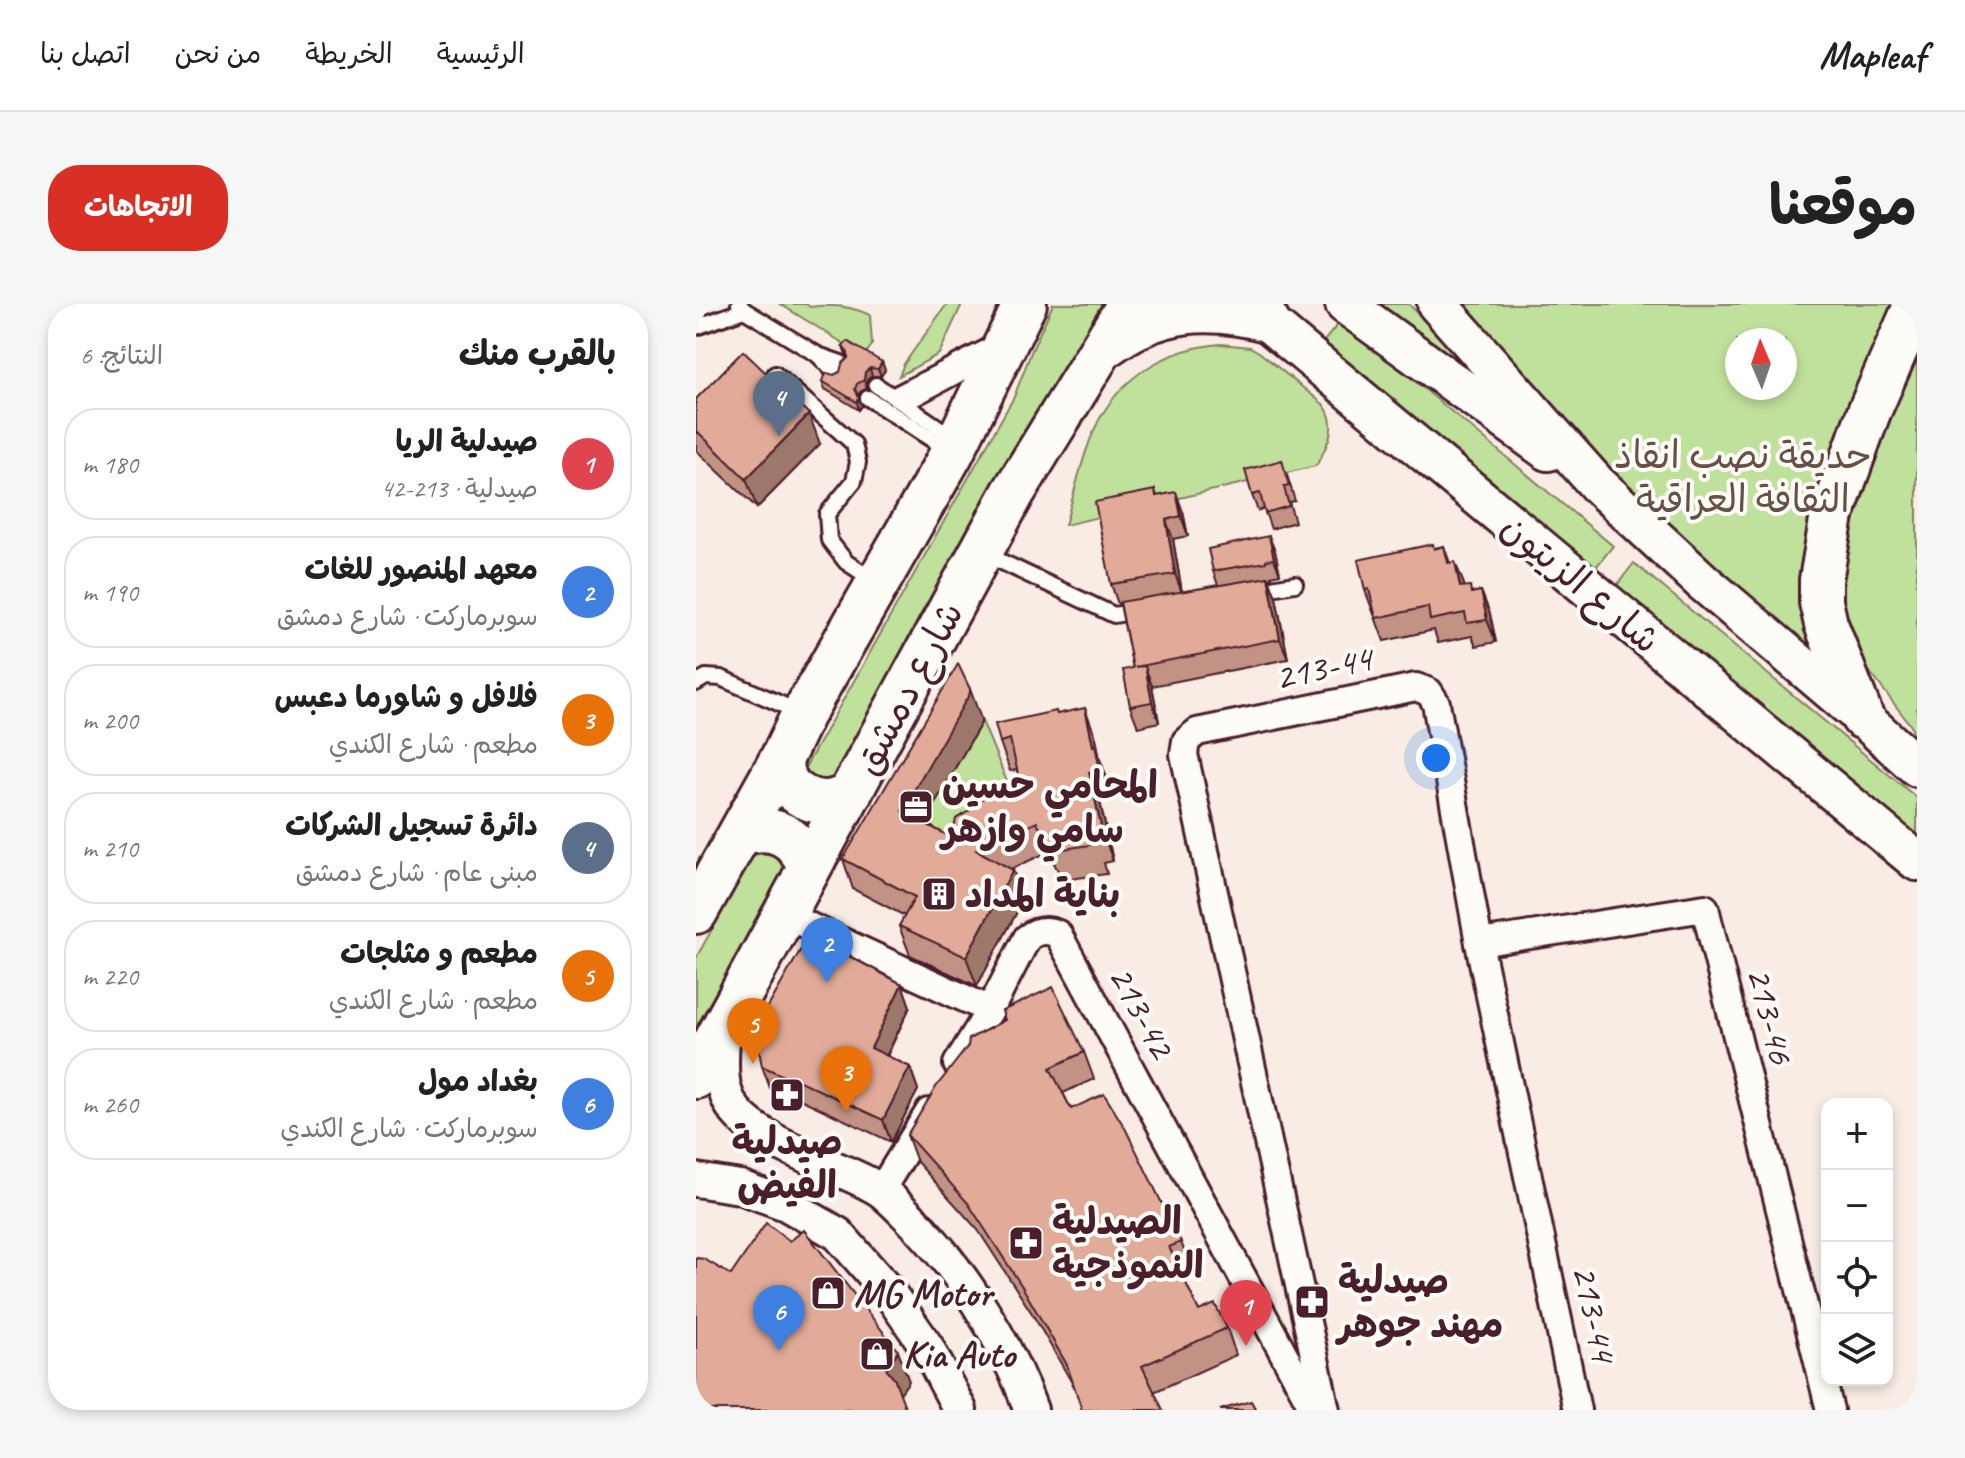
<!DOCTYPE html>
<html lang="ar">
<meta charset="utf-8">
<style>
body{margin:0;font-family:Caveat,"Playpen Sans Arabic",sans-serif;background:#f6f6f6;color:#222;direction:rtl}
.controls{position:absolute;right:24px;bottom:24px;display:grid;overflow:hidden;border-radius:16px;box-shadow:0 4px 12px #0003}
.controls button{width:72px;height:72px;display:grid;place-items:center;padding:0;border:0;border-bottom:2px solid #e0e0e0;background:#fff;color:#222;font:40px sans-serif}
.compass{position:absolute;left:1029px;top:24px;width:72px;height:72px;border-radius:50%;background:#fff;box-shadow:0 4px 12px #0003;rotate:358deg}
.you{position:absolute;left:740px;top:454px;width:28px;height:28px;margin:-20px;border:6px solid #fff;border-radius:50%;background:#1a73e8;box-shadow:0 0 0 12px #1a73e833}
.badge{display:grid;place-items:center;width:52px;height:52px;border-radius:50%;background:#d93025;color:#fff;font-size:26px;font-weight:700}
.pin{position:absolute;translate:-50% -66px;filter:drop-shadow(0 2px 4px #0008)}
.pin::after{content:'';position:absolute;top:42px;width:28px;height:24px;background:inherit;clip-path:polygon(0 0,100% 0,50% 100%)}
.list{margin:0;padding:0;list-style:none}
h2{display:flex;justify-content:space-between;align-items:center;height:104px;margin:0;padding:0 32px;font-size:34px}
h2 small{font-size:26px;font-weight:400;color:#767676}
.list li{display:grid;grid-template-columns:52px 1fr auto;gap:24px;align-items:center;box-sizing:border-box;height:112px;margin:0 16px 16px;padding:0 16px;border:2px solid #e0e0e0;border-radius:32px}
.list b{display:block;font-size:30px;white-space:nowrap}
.list p{margin:0;font-size:26px;white-space:nowrap;color:#767676}
.list em{font-size:26px;font-style:normal;color:#767676}
.icon{flex:none;width:44px;height:44px;fill:none;stroke:currentColor;stroke-width:2;stroke-linecap:round;stroke-linejoin:round}
.map{position:relative;flex:none;width:1221px;height:1106px;overflow:hidden;direction:ltr;border-radius:32px}
header{display:flex;align-items:center;gap:48px;box-sizing:border-box;height:112px;padding:0 40px;background:#fff;border-bottom:2px solid #e0e0e0}
header strong{font-size:38px}
nav{display:flex;gap:44px;margin-inline-start:auto;font-size:28px}
.intro{display:flex;align-items:center;justify-content:space-between;box-sizing:border-box;height:192px;padding:0 48px}
h1{margin:0;font-size:56px}
.button{padding:20px 36px;border-radius:32px;background:#d93025;color:#fff;font-size:28px;font-weight:700}
main{display:flex;gap:48px;padding:0 48px}
aside{flex:1;background:#fff;border-radius:32px;box-shadow:0 4px 12px #0003}
.map>svg:first-child{display:block}
.green{fill:#c0e19b;stroke:#858063;stroke-width:2;fill-rule:evenodd}
.lines{fill:none;stroke-linecap:round;stroke-linejoin:round}
.service-casing{stroke:#4a1f2b;stroke-width:20}
.minor-casing{stroke:#4a1f2b;stroke-width:32}
.tertiary-casing{stroke:#4a1f2b;stroke-width:38}
.secondary-casing{stroke:#4a1f2b;stroke-width:44}
.primary-casing{stroke:#4a1f2b;stroke-width:48}
.service{stroke:#fdfcf7;stroke-width:14}
.minor{stroke:#fdfcf7;stroke-width:26}
.tertiary{stroke:#fdfcf7;stroke-width:32}
.secondary{stroke:#fdfcf7;stroke-width:38}
.primary{stroke:#fdfcf7;stroke-width:42}
.wall{fill:#c29384;stroke:#4a1f2b;stroke-width:2}
.shaded-wall{fill:#9e786b;stroke:#4a1f2b;stroke-width:2}
.building{fill:#e2ab99;stroke:#4a1f2b;stroke-width:2}
.labels{text-anchor:middle;stroke-width:8;stroke-linejoin:round;paint-order:stroke}
.park-label{font-size:38px;fill:#685047;stroke:#fdfcf7}
.street-label{font-size:38px;fill:#4a1f2b;stroke:#fdfcf7}
.poi-label{font-size:38px;font-weight:bold;fill:#4a1f2b;stroke:#fdfcf7;text-anchor:start}
</style>
<header>
<strong>Mapleaf</strong>
<nav><a>الرئيسية</a><a>الخريطة</a><a>من نحن</a><a>اتصل بنا</a></nav>
</header>
<div class="intro"><h1>موقعنا</h1><a class="button">الاتجاهات</a></div>
<main>
<div class="map">
<svg width="1221" height="1106" viewBox="0 0 1221 1106">
<rect width="100%" height="100%" fill="#f8ece4"/>
<filter id="ink" filterUnits="userSpaceOnUse"><feTurbulence type="fractalNoise" baseFrequency=".0125" numOctaves="2"/><feDisplacementMap in="SourceGraphic" scale="16" xChannelSelector="R" yChannelSelector="G"/><feConvolveMatrix kernelMatrix="1 2 1 2 8 2 1 2 1" color-interpolation-filters="sRGB"/></filter>
<g filter="url(#ink)">
<g class="green">
<path d="M84,0H110L114,3C135,0 155,2 174,11L176,41L168,52Z"/>
<polygon points="251,0 266,0 243,50 203,72 208,60"/>
<polygon points="357,0 418,0 137,482 127,487 107,467 110,462 318,93 336,46"/>
<polygon points="676,0 713,0 789,80"/>
<path d="M759,0H1210L1159,113L1134,369L939,195ZM1041,36H1089V84H1041Z"/>
<polygon points="642,20 666,33 917,242 896,268 650,62 628,37"/>
<polygon points="1221,28 1221,445 1215,422 1161,351 1151,326 1142,283 1172,160"/>
<path d="M525,40L554,43L563,48L627,100C644,121 631,142 620,162L369,221C379,188 389,138 407,109C433,67 476,44 525,40Z"/>
<polygon points="938,259 1221,494 1221,535 918,285"/>
<polygon points="286,417 324,509 282,532 217,537"/>
<path d="M65,549C78,548 88,558 87,571L0,723V654L54,557L58,551Z"/>
</g>
<g class="lines">
<defs>
<g id="service">
<polyline points="43,0 48,6 122,51 145,59"/>
<polyline points="0,23 48,6"/>
<polyline points="122,51 139,69"/>
<polyline points="79,70 158,140 162,158 158,177 131,210 133,236 150,258 180,278"/>
<polyline points="180,81 258,134"/>
<polyline points="196,92 299,39"/>
<polyline points="172,94 252,146"/>
<polyline points="208,100 288,57"/>
<polyline points="289,250 418,311 442,307"/>
<polyline points="557,287 599,280"/>
<polyline points="0,379 10,373 25,374 103,408"/>
</g>
<g id="minor">
<polyline points="89,611 294,706"/>
<polyline points="783,639 1009,604 1134,1106"/>
<path d="M261,760L294,706L331,634C341,626 350,625 362,630L618,1106"/>
<polyline points="185,886 233,808"/>
<polyline points="630,1106 488,450 490,437 501,428 720,383 733,388 740,399 783,639 881,1106"/>
</g>
<g id="tertiary">
<path d="M27,725C27,746 23,773 31,792C47,838 144,860 184,886C192,892 200,900 207,907C261,958 310,1036 335,1106"/>
<polyline points="0,876 44,883 90,900 142,930 192,987 231,1043 264,1106"/>
</g>
<g id="secondary">
<polyline points="550,0 1221,557"/>
<polyline points="649,0 852,147"/>
<polyline points="741,0 901,180 1007,278 1166,413 1221,463"/>
</g>
<g id="primary">
<path d="M411,41C461,4 512,0 571,16"/>
<polyline points="1166,413 1130,320 1125,298 1125,276 1136,211 1173,108 1220,0"/>
<path d="M86,454C81,478 105,498 129,498C138,498 145,495 153,491"/>
<path d="M44,530C66,523 89,525 103,545C107,550 111,557 111,564C111,568 108,572 107,576"/>
<polyline points="0,608 86,454 107,410 256,149 329,0"/>
<polyline points="0,773 317,189 433,0"/>
</g>
</defs>
<use href="#service" class="service-casing"/>
<use href="#minor" class="minor-casing"/>
<use href="#tertiary" class="tertiary-casing"/>
<use href="#secondary" class="secondary-casing"/>
<use href="#primary" class="primary-casing"/>
<use href="#service" class="service"/>
<use href="#minor" class="minor"/>
<use href="#tertiary" class="tertiary"/>
<use href="#secondary" class="secondary"/>
<use href="#primary" class="primary"/>
</g>
<g class="wall">
<polygon points="147,43 186,58 189,66 185,72 176,72 171,76 171,84 164,88 162,92 166,102 163,106 129,85 126,77 144,68 152,54"/>
<polygon points="0,95 124,140 61,204 0,146"/>
<polygon points="591,171 599,197 593,198 599,218 575,225 568,205 562,207 556,191"/>
<polygon points="459,186 461,192 487,208 492,232 477,235 486,288 522,281 517,267 579,247 584,270 575,272 576,274 573,274 580,293 592,355 456,382 463,418 442,423 434,402 437,364 424,300 422,300 415,280"/>
<polygon points="748,242 754,259 768,283 777,289 785,287 794,310 800,338 780,342 776,332 742,339 738,326 688,337 669,286 739,244"/>
<polygon points="361,410 400,434 404,456 410,471 415,496 404,498 417,557 408,559 411,570 367,576 352,548 315,565 328,595 281,682 214,651 203,622 209,612 157,585 147,555 285,415 285,419 227,519 256,534 273,507 323,474 321,466 314,467 304,438"/>
<polygon points="132,641 151,642 155,653 206,680 214,703 191,752 214,763 222,786 195,838 102,794 100,797 74,784 66,762"/>
<polygon points="388,748 398,775 367,789 375,805 485,938 495,965 485,969 503,1007 531,1024 540,1051 458,1088 379,1084 337,1011 282,926 221,858 211,831"/>
</g>
<g class="shaded-wall">
<polygon points="186,58 189,66 185,72 182,65"/>
<polygon points="174,64 176,72 171,76 171,84 168,76 169,68"/>
<polygon points="163,94 166,102 163,106 161,98"/>
<polygon points="113,110 124,140 61,204 50,175"/>
<polygon points="480,188 487,208 492,232 485,212"/>
<polygon points="470,216 477,235 486,289 479,270"/>
<polygon points="573,232 579,247 584,270 578,255"/>
<polygon points="759,258 768,280 773,306 764,283"/>
<polygon points="572,273 580,293 592,355 584,335"/>
<polygon points="785,287 794,310 800,338 791,316"/>
<polygon points="449,362 456,382 463,418 456,398"/>
<polygon points="274,385 285,415 285,419 217,537 206,507"/>
<polygon points="389,404 400,434 404,455 410,471 415,496 397,442"/>
<polygon points="393,468 404,498 417,557 406,527"/>
<polygon points="317,566 328,595 281,682 270,653"/>
<polygon points="151,642 159,665 147,649"/>
<polygon points="206,680 214,703 183,767 175,744"/>
<polygon points="214,763 222,786 195,838 187,816"/>
<polygon points="93,772 102,794 100,797 92,774"/>
<polygon points="202,1047 213,1077 201,1094 190,1065"/>
</g>
<g class="building">
<polygon points="151,37 186,58 182,65 174,64 169,68 168,76 161,80 159,85 163,94 161,98 126,77 131,69 138,71 144,68 146,60 152,54 152,49 147,43"/>
<polygon points="47,47 113,110 50,175 0,126 0,95"/>
<polygon points="586,156 593,182 588,183 593,202 569,209 564,189 556,191 549,166"/>
<polygon points="459,186 460,192 480,188 485,212 470,216 479,270 415,280 399,198"/>
<polygon points="573,232 578,255 570,256 570,258 517,267 512,245"/>
<polygon points="737,240 738,245 748,242 752,259 759,258 764,283 774,282 775,289 785,287 791,316 771,319 769,309 734,316 732,303 680,314 673,285 669,286 662,256"/>
<polygon points="572,273 584,335 439,363 449,362 456,398 434,402 427,366 437,364 424,298"/>
<polygon points="262,360 274,385 274,389 206,507 256,534 260,515 273,507 271,503 323,474 314,435 304,438 299,420 360,407 361,410 389,404 397,442 399,441 404,466 393,468 406,527 397,530 400,540 356,547 341,518 280,546 317,566 270,653 203,622 219,593 147,555"/>
<polygon points="113,631 132,641 135,634 151,642 147,649 206,680 175,744 214,763 187,816 93,772 92,774 66,762 59,726"/>
<polygon points="357,683 388,748 354,764 375,805 408,790 429,824 485,938 473,943 503,1007 519,1000 531,1024 446,1062 467,1106 386,1106 371,1061 327,984 272,899 211,831 240,783 272,742 273,735 309,716 306,707"/>
<polygon points="70,919 94,937 108,926 202,1047 190,1065 199,1076 210,1106 0,1106 0,954 8,955 35,971"/>
<polygon points="555,1097 560,1106 524,1106"/>
</g>
</g>
<defs>
<symbol id="office-square" viewBox="-11 -11 22 22"><rect x="-9" y="-9" width="18" height="18" rx="4" fill="#4a1f2b" stroke="#fdfcf7"/><path d="M-6-3h4V-5.5h4V-3h4V5H-6ZM-1-4.5V-3h2v-1.5ZM-6 0V1H6V0Z" fill="#fff"/></symbol>
<symbol id="building-square" viewBox="-11 -11 22 22"><rect x="-9" y="-9" width="18" height="18" rx="4" fill="#4a1f2b" stroke="#fdfcf7"/><path d="M-4-6H4V6H1V3H-1V6H-4ZM-2.5-4.3h1.7v1.8h-1.7ZM.8-4.3h1.7v1.8H.8ZM-2.5-1h1.7V.8h-1.7ZM.8-1h1.7V.8H.8Z" fill="#fff"/></symbol>
<symbol id="pharmacy-square" viewBox="-11 -11 22 22"><rect x="-9" y="-9" width="18" height="18" rx="4" fill="#4a1f2b" stroke="#fdfcf7"/><path d="M-2-6h4v4h4v4h-4v4h-4v-4h-4v-4h4Z" fill="#fff"/></symbol>
<symbol id="shop-square" viewBox="-11 -11 22 22"><rect x="-9" y="-9" width="18" height="18" rx="4" fill="#4a1f2b" stroke="#fdfcf7"/><path d="M-5-2.5h2.3a2.7 3.5 0 0 1 5.4 0H5L5.5 6h-11ZM-1.5-2.5h3a1.5 2.3 0 0 0-3 0Z" fill="#fff"/></symbol>
</defs>
<g fill-rule="evenodd">
<use href="#office-square" x="200" y="483" width="40" height="40"/>
<use href="#building-square" x="223" y="570" width="40" height="40"/>
<use href="#pharmacy-square" x="71" y="771" width="40" height="40"/>
<use href="#pharmacy-square" x="310" y="919" width="40" height="40"/>
<use href="#shop-square" x="112" y="969" width="40" height="40"/>
<use href="#pharmacy-square" x="596" y="978" width="40" height="40"/>
<use href="#shop-square" x="161" y="1030" width="40" height="40"/>
</g>
<g class="labels">
<g class="park-label">
<text x="1047" y="164">حديقة نصب انقاذ<tspan x="1047" dy="44">الثقافة العراقية</tspan></text>
</g>
<g class="street-label">
<text transform="translate(885 279) rotate(40)" y="13">شارع الزيتون</text>
<text transform="translate(627 363) rotate(-12)" y="13">213-44</text>
<text transform="translate(212 384) rotate(-62)" y="13">شارع دمشق</text>
<text transform="translate(446 707) rotate(62)" y="13">213-42</text>
<text transform="translate(1075 711) rotate(76)" y="13">213-46</text>
<text transform="translate(899 1009) rotate(78)" y="13">213-44</text>
</g>
<g class="poi-label">
<text x="246" y="494">المحامي حسين<tspan x="246" dy="44">سامي وازهر</tspan></text>
<text x="269" y="603">بناية المداد</text>
<text x="91" y="850" text-anchor="middle">صيدلية<tspan x="91" dy="44">الفيض</tspan></text>
<text x="356" y="930">الصيدلية<tspan x="356" dy="44">النموذجية</tspan></text>
<text x="642" y="989">صيدلية<tspan x="642" dy="44">مهند جوهر</tspan></text>
<text x="158" y="1002">MG Motor</text>
<text x="207" y="1063">Kia Auto</text>
</g>
</g>
</svg>
<div class="controls">
<button>+</button>
<button>−</button>
<button><svg class="icon" aria-label="locate" viewBox="0 0 24 24"><circle cx="12" cy="12" r="6"/><path d="M12 2v4M12 18v4M2 12h4M18 12h4"/></svg></button>
<button><svg class="icon" aria-label="layers" viewBox="0 0 24 24"><path d="M12 4l9 5-9 5-9-5zM3 14l9 5 9-5"/></svg></button>
</div>
<svg class="compass" viewBox="-18 -18 36 36"><path d="M0-13l5 13h-10z" fill="#e53935"/><path d="M0 13l5-13h-10z" fill="#767676"/></svg>
<div class="you"></div>
<div class="pin badge" style="left:550px;top:1042px;background:#e0444e">1</div>
<div class="pin badge" style="left:131px;top:679px;background:#3f7fe0">2</div>
<div class="pin badge" style="left:150px;top:808px;background:#e8710a">3</div>
<div class="pin badge" style="left:83px;top:133px;background:#5c6f8a">4</div>
<div class="pin badge" style="left:57px;top:760px;background:#e8710a">5</div>
<div class="pin badge" style="left:83px;top:1047px;background:#3f7fe0">6</div>
</div>
<aside>
<h2>بالقرب منك<small>النتائج: 6</small></h2>
<ul class="list">
<li><span class="badge" style="background:#e0444e">1</span><div><b>صيدلية الريا</b><p>صيدلية · 213-42</p></div><em>180 m</em></li>
<li><span class="badge" style="background:#3f7fe0">2</span><div><b>معهد المنصور للغات</b><p>سوبرماركت · شارع دمشق</p></div><em>190 m</em></li>
<li><span class="badge" style="background:#e8710a">3</span><div><b>فلافل و شاورما دعبس</b><p>مطعم · شارع الكندي</p></div><em>200 m</em></li>
<li><span class="badge" style="background:#5c6f8a">4</span><div><b>دائرة تسجيل الشركات</b><p>مبنى عام · شارع دمشق</p></div><em>210 m</em></li>
<li><span class="badge" style="background:#e8710a">5</span><div><b>مطعم و مثلجات</b><p>مطعم · شارع الكندي</p></div><em>220 m</em></li>
<li><span class="badge" style="background:#3f7fe0">6</span><div><b>بغداد مول</b><p>سوبرماركت · شارع الكندي</p></div><em>260 m</em></li>
</ul>
</aside>
</main>
